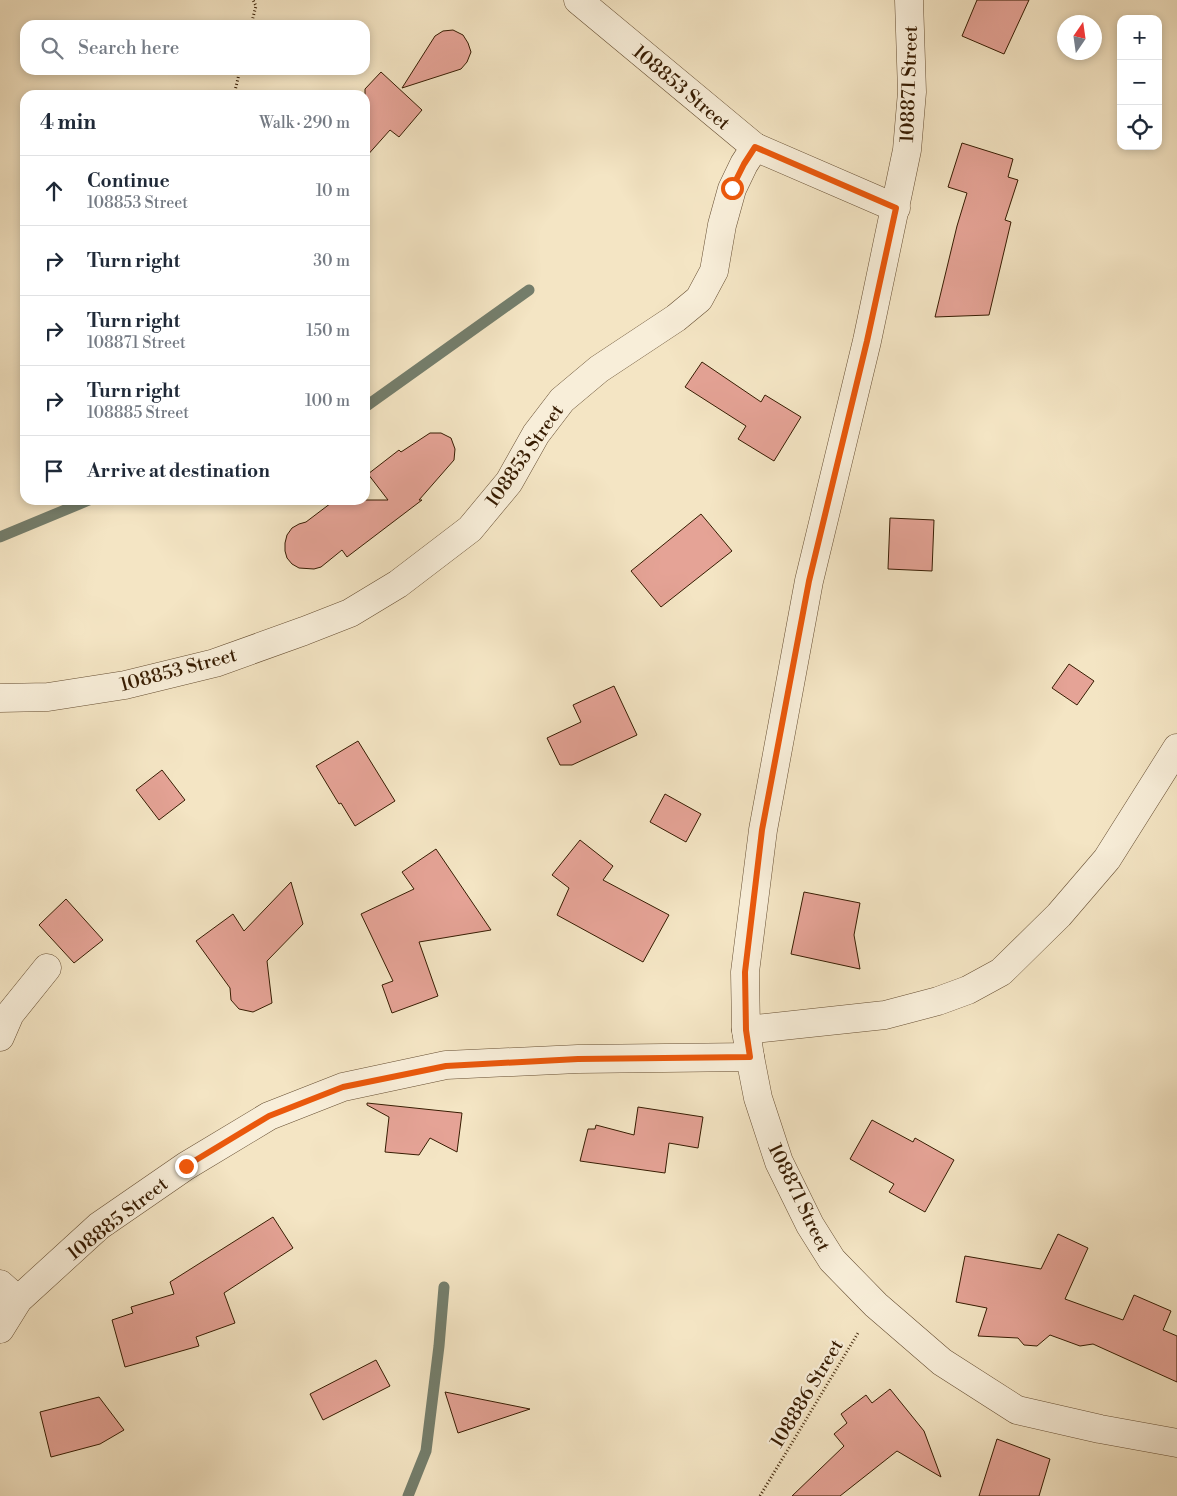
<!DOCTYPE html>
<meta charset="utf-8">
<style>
body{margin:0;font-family:"Libre Bodoni",serif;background:#f6f6f7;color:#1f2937}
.controls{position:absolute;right:15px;top:15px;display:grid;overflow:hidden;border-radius:10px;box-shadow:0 2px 8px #0003}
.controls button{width:45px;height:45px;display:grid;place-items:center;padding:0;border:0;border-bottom:1px solid #e0e1e3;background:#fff;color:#1f2937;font:25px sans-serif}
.compass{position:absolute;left:1057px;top:15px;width:45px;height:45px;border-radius:50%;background:#fff;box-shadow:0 2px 8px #0003;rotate:13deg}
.stop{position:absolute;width:15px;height:15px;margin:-11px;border:4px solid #ea580c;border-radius:50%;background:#fff}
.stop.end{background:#ea580c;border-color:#fff;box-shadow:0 1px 5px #0008}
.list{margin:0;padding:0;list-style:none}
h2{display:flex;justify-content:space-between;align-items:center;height:65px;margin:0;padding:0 20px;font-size:21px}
h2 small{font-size:16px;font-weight:400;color:#747a83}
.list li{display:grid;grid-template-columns:32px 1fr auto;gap:15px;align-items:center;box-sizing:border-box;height:70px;padding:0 20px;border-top:1px solid #e0e1e3}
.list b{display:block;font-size:19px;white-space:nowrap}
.list p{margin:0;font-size:16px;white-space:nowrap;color:#747a83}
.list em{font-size:16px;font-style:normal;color:#747a83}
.icon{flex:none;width:28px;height:28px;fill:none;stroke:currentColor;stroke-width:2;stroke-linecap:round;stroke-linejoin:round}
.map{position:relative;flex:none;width:1177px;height:1496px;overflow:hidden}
.search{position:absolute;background:#fff;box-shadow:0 2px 8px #0003;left:20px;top:20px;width:350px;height:55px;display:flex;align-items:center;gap:12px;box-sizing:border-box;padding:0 18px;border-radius:15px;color:#747a83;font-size:19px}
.panel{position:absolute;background:#fff;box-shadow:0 2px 8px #0003;left:20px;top:90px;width:350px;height:415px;border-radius:15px}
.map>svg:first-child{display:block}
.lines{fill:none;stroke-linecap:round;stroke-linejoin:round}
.stream{stroke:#747e6c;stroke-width:11}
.building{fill:#e5a396;stroke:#371c02}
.minor-casing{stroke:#664e32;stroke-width:29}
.tertiary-casing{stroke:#664e32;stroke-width:29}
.path{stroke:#371c02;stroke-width:3;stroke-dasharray:1 2.5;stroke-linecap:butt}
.minor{stroke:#f8eed9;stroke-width:28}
.tertiary{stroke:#f8eed9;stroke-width:28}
.route{stroke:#ea580c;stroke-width:6}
.labels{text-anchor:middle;stroke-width:4.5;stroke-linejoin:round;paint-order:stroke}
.street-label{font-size:19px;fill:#371c02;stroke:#f8eed9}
</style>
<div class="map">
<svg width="1177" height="1496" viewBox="0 0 1177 1496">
<rect width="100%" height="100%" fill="#f4e5c4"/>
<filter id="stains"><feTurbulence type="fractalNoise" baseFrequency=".004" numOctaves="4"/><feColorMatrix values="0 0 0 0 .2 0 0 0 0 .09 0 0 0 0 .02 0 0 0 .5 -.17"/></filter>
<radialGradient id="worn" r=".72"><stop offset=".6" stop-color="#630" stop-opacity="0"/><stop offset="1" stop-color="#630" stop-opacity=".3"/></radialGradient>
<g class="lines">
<g class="stream">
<polyline points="365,407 529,290"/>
<polyline points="0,537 89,500"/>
<polyline points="408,1496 426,1451 439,1346 444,1287"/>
</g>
</g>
<g class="building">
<polygon points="977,0 1029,0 1004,54 962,36"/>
<polygon points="453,30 463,35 468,43 471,52 467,62 461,69 402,88 435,36 443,31"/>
<polygon points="381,72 422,110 399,137 390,130 365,158 365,89"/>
<polygon points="962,143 1013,159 1008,177 1018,180 1005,220 1011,222 989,315 935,317 957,226 967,193 948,187"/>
<polygon points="702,362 761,402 765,395 801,417 774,461 738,439 746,426 685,387"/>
<polygon points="430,433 441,433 451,438 455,449 454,460 419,500 422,500 347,557 342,550 321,567 314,569 299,568 292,564 287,558 285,551 285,543 287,535 292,528 299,524 306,522 335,500 388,500 368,474 399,450 401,452"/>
<polygon points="701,514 732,551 661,607 631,571"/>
<polygon points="890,518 934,520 932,571 888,569"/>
<polygon points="1069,664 1094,681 1077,705 1052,688"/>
<polygon points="614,686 637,735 572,765 560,765 547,738 581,722 573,705"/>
<polygon points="358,741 395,801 355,826 341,803 339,804 316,766"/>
<polygon points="162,770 185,800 159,820 136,790"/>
<polygon points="665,794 701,814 686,842 650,822"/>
<polygon points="580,840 613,866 603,880 669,915 643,962 557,915 569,888 552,875"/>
<polygon points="436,849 491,930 419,942 438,996 392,1013 382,985 393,981 361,914 414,889 402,872"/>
<polygon points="291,882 303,924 267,961 272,1003 253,1012 239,1009 231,1000 230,988 196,941 233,914 244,931"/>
<polygon points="804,892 860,903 854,935 860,969 791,954"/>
<polygon points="66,899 103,940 74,963 39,925"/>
<polygon points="367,1103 462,1113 457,1152 430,1138 419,1155 385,1152 389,1117 367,1105"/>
<polygon points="638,1107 703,1117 698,1148 669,1143 665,1173 580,1161 588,1129 595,1129 596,1125 634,1135"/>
<polygon points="872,1120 913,1142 915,1138 954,1160 925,1212 889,1192 894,1184 850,1159"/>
<polygon points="273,1217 293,1248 224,1293 235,1323 196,1337 199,1346 125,1367 112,1320 133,1313 131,1307 174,1294 170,1282"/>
<polygon points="1058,1234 1088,1248 1065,1299 1123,1320 1134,1295 1171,1311 1163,1330 1177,1336 1177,1382 1093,1344 1080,1346 1050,1335 1037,1346 1024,1345 1018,1338 978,1336 987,1308 956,1302 965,1256 1041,1269"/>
<polygon points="376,1360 390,1386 323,1420 310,1394"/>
<polygon points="890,1389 924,1431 941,1477 897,1451 840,1496 792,1496 844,1446 834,1434 847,1423 841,1414 866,1395 872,1403"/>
<polygon points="445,1392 530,1409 458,1433"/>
<polygon points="99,1397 124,1430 100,1444 51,1457 40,1412"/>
<polygon points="997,1439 1050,1459 1039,1496 979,1496"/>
</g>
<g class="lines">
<defs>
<g id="minor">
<polyline points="755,147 896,208"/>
<polyline points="0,698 48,697 125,685 215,663 304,631 350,613 398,584 470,529 509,482 536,434 562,400 599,369 676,318 699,299 714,271 722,225 732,189 744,164 755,147 578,0"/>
<polyline points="746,1030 885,1015 938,1001 968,990 1001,972 1059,915 1107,859 1177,748"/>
<polyline points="0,1037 10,1014 47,968"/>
<polyline points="0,1284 18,1300"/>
<polyline points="0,1329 18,1300 99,1226 186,1166 269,1116 343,1087 446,1065 578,1059 750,1057"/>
</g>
<polyline id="tertiary" points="909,0 912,92 907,150 867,341 809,581 763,830 745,972 746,1030 750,1057 758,1098 779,1162 810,1225 832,1260 876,1305 942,1362 1017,1410 1100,1429 1177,1443"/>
</defs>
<use href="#minor" class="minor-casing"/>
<use href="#tertiary" class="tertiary-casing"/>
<g class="path">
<polyline points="251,25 256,6 253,0"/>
<polyline points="234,95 240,70"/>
<polyline points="760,1496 858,1333"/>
</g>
<use href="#minor" class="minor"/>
<use href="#tertiary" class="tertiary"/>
</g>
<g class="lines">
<polyline class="route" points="186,1166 269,1116 343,1087 446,1066 578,1059 750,1057 746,1030 745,972 762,830 809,581 867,341 896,208 755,147 744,164 732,188"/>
</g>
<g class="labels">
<g class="street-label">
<text transform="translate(908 84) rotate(-88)" y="7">108871 Street</text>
<text transform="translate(682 87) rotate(40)" y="7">108853 Street</text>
<text transform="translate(524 455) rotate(-55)" y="7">108853 Street</text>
<text transform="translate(178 669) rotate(-15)" y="7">108853 Street</text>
<text transform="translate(800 1197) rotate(64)" y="7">108871 Street</text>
<text transform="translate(117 1218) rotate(-38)" y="7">108885 Street</text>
<text transform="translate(806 1393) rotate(-59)" y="7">108886 Street</text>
</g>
</g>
<rect width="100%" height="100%" filter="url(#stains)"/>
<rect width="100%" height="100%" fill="url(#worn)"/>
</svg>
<div class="controls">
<button>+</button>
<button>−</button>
<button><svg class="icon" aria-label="locate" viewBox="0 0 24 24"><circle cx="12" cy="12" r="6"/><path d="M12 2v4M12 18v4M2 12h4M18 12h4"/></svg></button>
</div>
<svg class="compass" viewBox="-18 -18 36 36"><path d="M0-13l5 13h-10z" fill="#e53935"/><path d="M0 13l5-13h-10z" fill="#747a83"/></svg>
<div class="stop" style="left:732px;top:188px"></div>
<div class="stop end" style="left:186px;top:1166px"></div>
<div class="search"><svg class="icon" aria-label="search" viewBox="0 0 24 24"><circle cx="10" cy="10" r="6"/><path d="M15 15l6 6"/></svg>Search here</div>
<section class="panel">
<h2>4 min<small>Walk · 290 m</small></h2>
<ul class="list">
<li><svg class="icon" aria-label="ahead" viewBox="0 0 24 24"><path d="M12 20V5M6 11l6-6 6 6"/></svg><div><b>Continue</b><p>108853 Street</p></div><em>10 m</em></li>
<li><svg class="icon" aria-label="right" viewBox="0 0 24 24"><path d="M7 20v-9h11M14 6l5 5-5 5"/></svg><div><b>Turn right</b></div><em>30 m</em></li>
<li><svg class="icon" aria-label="right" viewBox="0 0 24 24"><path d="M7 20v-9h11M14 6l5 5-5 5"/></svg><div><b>Turn right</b><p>108871 Street</p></div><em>150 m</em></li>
<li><svg class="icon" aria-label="right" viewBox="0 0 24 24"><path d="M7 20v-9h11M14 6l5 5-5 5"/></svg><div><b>Turn right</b><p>108885 Street</p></div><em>100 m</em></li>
<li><svg class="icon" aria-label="arrive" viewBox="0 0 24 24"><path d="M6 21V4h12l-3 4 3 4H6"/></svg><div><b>Arrive at destination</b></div></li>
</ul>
</section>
</div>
